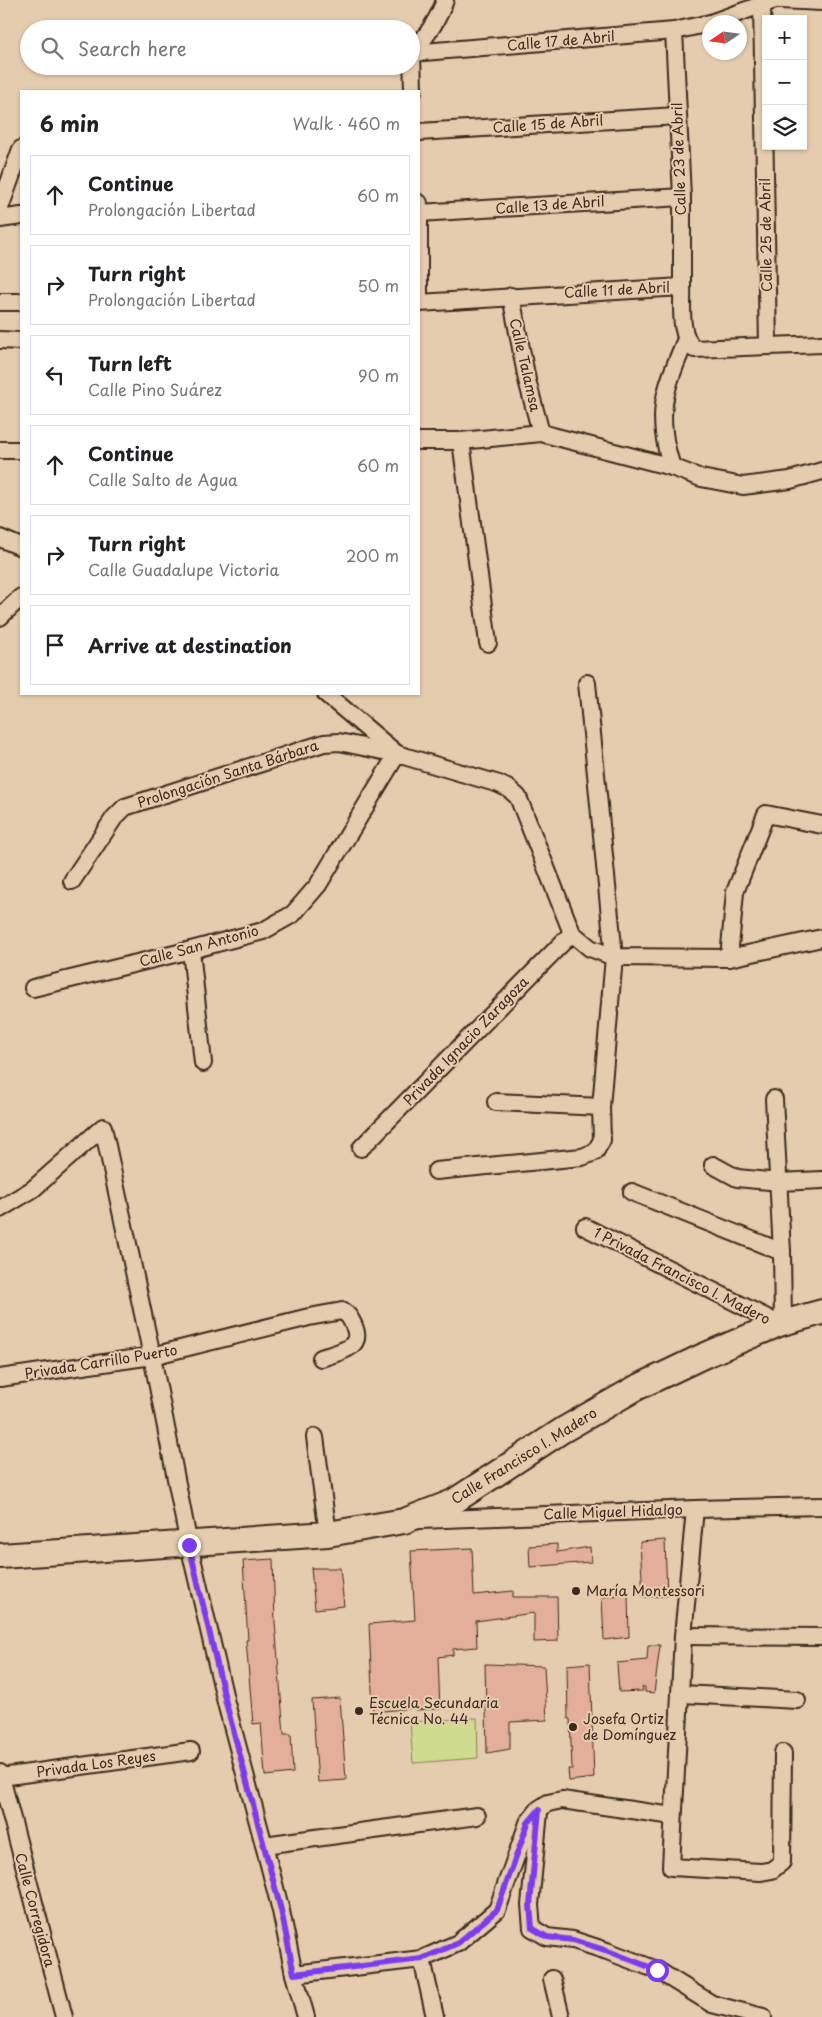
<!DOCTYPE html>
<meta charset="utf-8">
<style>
body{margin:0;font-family:"Playpen Sans",sans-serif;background:#f2f2f2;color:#202124}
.controls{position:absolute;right:15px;top:15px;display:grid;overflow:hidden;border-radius:0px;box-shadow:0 1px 4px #0004}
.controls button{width:45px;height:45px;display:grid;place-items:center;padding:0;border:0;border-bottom:1px solid #e0e0e0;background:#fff;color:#202124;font:25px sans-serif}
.compass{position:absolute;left:702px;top:15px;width:45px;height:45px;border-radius:50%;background:#fff;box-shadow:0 1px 4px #0004;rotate:257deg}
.stop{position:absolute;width:15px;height:15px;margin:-11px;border:4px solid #7c3aed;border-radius:50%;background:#fff}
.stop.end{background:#7c3aed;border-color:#fff;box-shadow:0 1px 5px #0008}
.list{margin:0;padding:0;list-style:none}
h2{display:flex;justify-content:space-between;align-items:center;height:65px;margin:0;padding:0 20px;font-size:21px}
h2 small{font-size:16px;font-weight:400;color:#757577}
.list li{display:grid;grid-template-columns:32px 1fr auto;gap:15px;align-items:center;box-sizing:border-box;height:80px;margin:0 10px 10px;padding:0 10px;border:1px solid #e0e0e0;border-radius:0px}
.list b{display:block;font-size:19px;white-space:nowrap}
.list p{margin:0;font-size:16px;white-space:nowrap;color:#757577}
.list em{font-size:16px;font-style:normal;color:#757577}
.icon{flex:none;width:28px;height:28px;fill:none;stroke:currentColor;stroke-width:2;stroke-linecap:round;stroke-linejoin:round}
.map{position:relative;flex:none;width:822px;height:2017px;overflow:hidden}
.search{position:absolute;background:#fff;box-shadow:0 1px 4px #0004;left:20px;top:20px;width:400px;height:55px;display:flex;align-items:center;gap:12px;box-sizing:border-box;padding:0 18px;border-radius:28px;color:#757577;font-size:19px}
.panel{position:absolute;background:#fff;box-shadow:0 1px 4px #0004;left:20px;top:90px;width:400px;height:605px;border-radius:0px}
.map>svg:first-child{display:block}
.green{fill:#cfdc8f;stroke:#858356}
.building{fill:#e4af9a;stroke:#3b2a1e}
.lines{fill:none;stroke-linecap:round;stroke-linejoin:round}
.street-casing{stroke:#3b2a1e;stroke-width:20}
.secondary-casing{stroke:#3b2a1e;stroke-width:28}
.street{stroke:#e6ccae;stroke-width:16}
.secondary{stroke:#e6ccae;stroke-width:24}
.route{stroke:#7c3aed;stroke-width:6}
.poi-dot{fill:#3b2a1e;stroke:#e6ccae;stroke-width:2}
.labels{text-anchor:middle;stroke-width:4;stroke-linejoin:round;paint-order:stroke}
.street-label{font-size:14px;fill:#3b2a1e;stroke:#e6ccae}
.poi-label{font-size:14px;fill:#3b2a1e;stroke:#e6ccae;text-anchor:start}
</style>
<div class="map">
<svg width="822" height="2017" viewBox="0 0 822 2017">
<rect width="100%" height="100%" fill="#e6ccae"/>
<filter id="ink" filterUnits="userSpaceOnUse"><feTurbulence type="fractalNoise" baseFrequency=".02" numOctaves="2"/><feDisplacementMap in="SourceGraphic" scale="10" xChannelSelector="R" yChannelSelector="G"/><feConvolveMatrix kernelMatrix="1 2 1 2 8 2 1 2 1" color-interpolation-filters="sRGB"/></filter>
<g filter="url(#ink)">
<polygon class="green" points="477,1718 478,1758 413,1763 410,1722"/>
<g class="building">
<polygon points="665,1540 667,1596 643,1597 640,1542"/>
<polygon points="557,1544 557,1552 590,1547 591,1562 530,1567 529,1546"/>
<polygon points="472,1548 474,1595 513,1591 513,1597 557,1597 558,1641 534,1642 534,1613 476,1621 477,1647 453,1649 453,1655 438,1657 440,1709 415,1710 415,1708 373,1712 369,1624 415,1620 411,1551"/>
<polygon points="273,1559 275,1622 284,1734 291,1734 293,1773 265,1776 261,1723 253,1724 246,1640 248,1640 243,1561"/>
<polygon points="311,1568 340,1568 344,1606 315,1609"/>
<polygon points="628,1594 629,1637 604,1640 602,1597"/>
<polygon points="648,1645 660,1645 654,1693 645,1692 645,1687 642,1687 643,1691 619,1692 617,1663 647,1660"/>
<polygon points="590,1663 594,1778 569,1781 568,1769 572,1769 570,1719 568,1719 567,1665"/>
<polygon points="485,1664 544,1666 547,1720 510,1722 510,1749 487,1753"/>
<polygon points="340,1698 346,1780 318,1782 312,1700"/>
</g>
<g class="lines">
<defs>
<g id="street">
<polyline points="780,0 822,2"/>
<polyline points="762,4 768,346"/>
<polyline points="713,22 775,0"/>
<polyline points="674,31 682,197 682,287"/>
<polyline points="412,53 674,31 710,23"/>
<path d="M413,91L412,53C426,37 438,21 445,0"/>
<polyline points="419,132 677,116"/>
<polyline points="419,203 419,303"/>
<polyline points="0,208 21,149"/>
<polyline points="419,213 682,197"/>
<polyline points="0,219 21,216"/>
<polyline points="511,296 527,380 541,433"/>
<polyline points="0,302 21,302"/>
<path d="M419,303L682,287C683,307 678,333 694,349L822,344"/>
<polyline points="0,340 21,341"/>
<polyline points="419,441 461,441 541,433 672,467 701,478 743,486 790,480 822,471"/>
<polyline points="461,441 488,643"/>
<polyline points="0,450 21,450"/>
<path d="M672,467C654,413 665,389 686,339"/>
<polyline points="0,538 21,547"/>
<polyline points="0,617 21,597"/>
<polyline points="72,881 114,818 125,807 324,743 339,742 397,754 499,784 509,789 518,797 572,933 590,948 614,957 729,958 822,938"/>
<polyline points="191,950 203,1063"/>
<polyline points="729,958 735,892 766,814 822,825"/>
<polyline points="33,988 191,950 263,931 293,914 318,885 397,754 326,694"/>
<polyline points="774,1099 782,1252 783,1323"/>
<polyline points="496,1102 601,1107"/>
<polyline points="361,1148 572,933"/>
<polyline points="713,1165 737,1178 779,1182 822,1180"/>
<polyline points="436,1171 582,1157 595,1152 602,1140 601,1107 614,957 587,683"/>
<polyline points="632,1192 782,1252"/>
<polyline points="0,1209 33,1189 103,1127 152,1356 189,1545 226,1703 264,1845 281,1911 294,1974 306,2017"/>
<polyline points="585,1227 779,1324"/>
<path d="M0,1378L152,1356L309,1317L342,1311C349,1315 350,1318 354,1326C364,1349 338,1352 321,1358"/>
<polyline points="315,1437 328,1534"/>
<polyline points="695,1509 683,1636 671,1867 761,1872 772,1870 782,1862 783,1753"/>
<polyline points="420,1520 695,1509 822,1506"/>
<polyline points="683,1636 822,1637"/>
<polyline points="682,1694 797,1700"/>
<polyline points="0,1773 64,2017"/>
<polyline points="1,1777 191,1751"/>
<polyline points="539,1812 530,1905 532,1928 547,1937 573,1940 607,1951 657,1970 712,2004 763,2017"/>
<polyline points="264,1845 477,1816"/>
<polyline points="422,1959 435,2017"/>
<polyline points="294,1974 422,1959 458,1943 497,1910 528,1823 539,1809 548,1803 562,1800 673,1816"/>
<polyline points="552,1979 561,2017"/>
</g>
<polyline id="secondary" points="0,1556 328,1534 404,1521 453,1502 563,1430 636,1388 701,1357 779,1324 822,1312"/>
</defs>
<use href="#street" class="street-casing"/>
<use href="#secondary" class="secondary-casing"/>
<use href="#street" class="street"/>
<use href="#secondary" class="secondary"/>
</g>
</g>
<g class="lines" filter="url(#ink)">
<polyline class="route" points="189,1545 226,1703 281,1910 294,1974 422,1959 458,1943 497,1910 528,1823 539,1810 530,1905 532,1928 547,1937 573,1940 608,1951 657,1970"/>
</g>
<g class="poi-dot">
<circle cx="576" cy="1591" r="5"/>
<circle cx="359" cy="1711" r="5"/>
<circle cx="573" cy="1727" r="5"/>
</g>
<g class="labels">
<g class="street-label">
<text transform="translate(561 41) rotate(-5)" y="5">Calle 17 de Abril</text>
<text transform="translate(548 124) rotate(-4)" y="5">Calle 15 de Abril</text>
<text transform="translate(679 159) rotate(-92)" y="5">Calle 23 de Abril</text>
<text transform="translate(550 205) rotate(-4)" y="5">Calle 13 de Abril</text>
<text transform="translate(766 235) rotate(-91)" y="5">Calle 25 de Abril</text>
<text transform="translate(617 290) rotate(-3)" y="5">Calle 11 de Abril</text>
<text transform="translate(525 365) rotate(77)" y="5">Calle Talamsa</text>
<text transform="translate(228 774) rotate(-18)" y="5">Prolongación Santa Bárbara</text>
<text transform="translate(199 946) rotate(-15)" y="5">Calle San Antonio</text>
<text transform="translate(466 1041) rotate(-46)" y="5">Privada Ignacio Zaragoza</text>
<text transform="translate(682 1276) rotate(27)" y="5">1 Privada Francisco I. Madero</text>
<text transform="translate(101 1362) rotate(-9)" y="5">Privada Carrillo Puerto</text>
<text transform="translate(524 1456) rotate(-32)" y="5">Calle Francisco I. Madero</text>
<text transform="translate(613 1512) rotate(-2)" y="5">Calle Miguel Hidalgo</text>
<text transform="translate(96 1764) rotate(-8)" y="5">Privada Los Reyes</text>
<text transform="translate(35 1910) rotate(75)" y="5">Calle Corregidora</text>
</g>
<g class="poi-label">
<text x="586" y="1596">María Montessori</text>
<text x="369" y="1708">Escuela Secundaria<tspan x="369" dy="16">Técnica No. 44</tspan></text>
<text x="583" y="1724">Josefa Ortiz<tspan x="583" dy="16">de Domínguez</tspan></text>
</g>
</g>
</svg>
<div class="controls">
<button>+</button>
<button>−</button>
<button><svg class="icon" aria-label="layers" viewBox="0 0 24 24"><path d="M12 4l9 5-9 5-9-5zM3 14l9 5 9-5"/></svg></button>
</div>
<svg class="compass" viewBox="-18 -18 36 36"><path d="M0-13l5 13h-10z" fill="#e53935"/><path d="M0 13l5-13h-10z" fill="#757577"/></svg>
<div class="stop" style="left:657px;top:1970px"></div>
<div class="stop end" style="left:189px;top:1545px"></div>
<div class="search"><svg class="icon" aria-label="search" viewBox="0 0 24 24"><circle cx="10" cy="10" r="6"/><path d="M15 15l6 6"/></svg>Search here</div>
<section class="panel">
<h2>6 min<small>Walk · 460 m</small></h2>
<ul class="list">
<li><svg class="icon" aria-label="ahead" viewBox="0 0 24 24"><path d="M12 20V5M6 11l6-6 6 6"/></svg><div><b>Continue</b><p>Prolongación Libertad</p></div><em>60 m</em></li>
<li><svg class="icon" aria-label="right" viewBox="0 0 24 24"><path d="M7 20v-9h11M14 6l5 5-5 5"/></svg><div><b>Turn right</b><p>Prolongación Libertad</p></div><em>50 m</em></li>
<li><svg class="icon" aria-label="left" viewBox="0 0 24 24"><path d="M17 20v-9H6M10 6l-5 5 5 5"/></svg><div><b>Turn left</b><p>Calle Pino Suárez</p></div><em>90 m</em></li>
<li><svg class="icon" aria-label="ahead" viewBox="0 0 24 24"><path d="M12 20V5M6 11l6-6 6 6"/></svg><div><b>Continue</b><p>Calle Salto de Agua</p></div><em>60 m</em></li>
<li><svg class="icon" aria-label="right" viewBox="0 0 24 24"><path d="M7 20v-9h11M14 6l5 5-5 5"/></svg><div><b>Turn right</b><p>Calle Guadalupe Victoria</p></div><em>200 m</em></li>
<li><svg class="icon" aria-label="arrive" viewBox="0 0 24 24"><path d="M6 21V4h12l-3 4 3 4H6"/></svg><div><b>Arrive at destination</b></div></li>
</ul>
</section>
</div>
